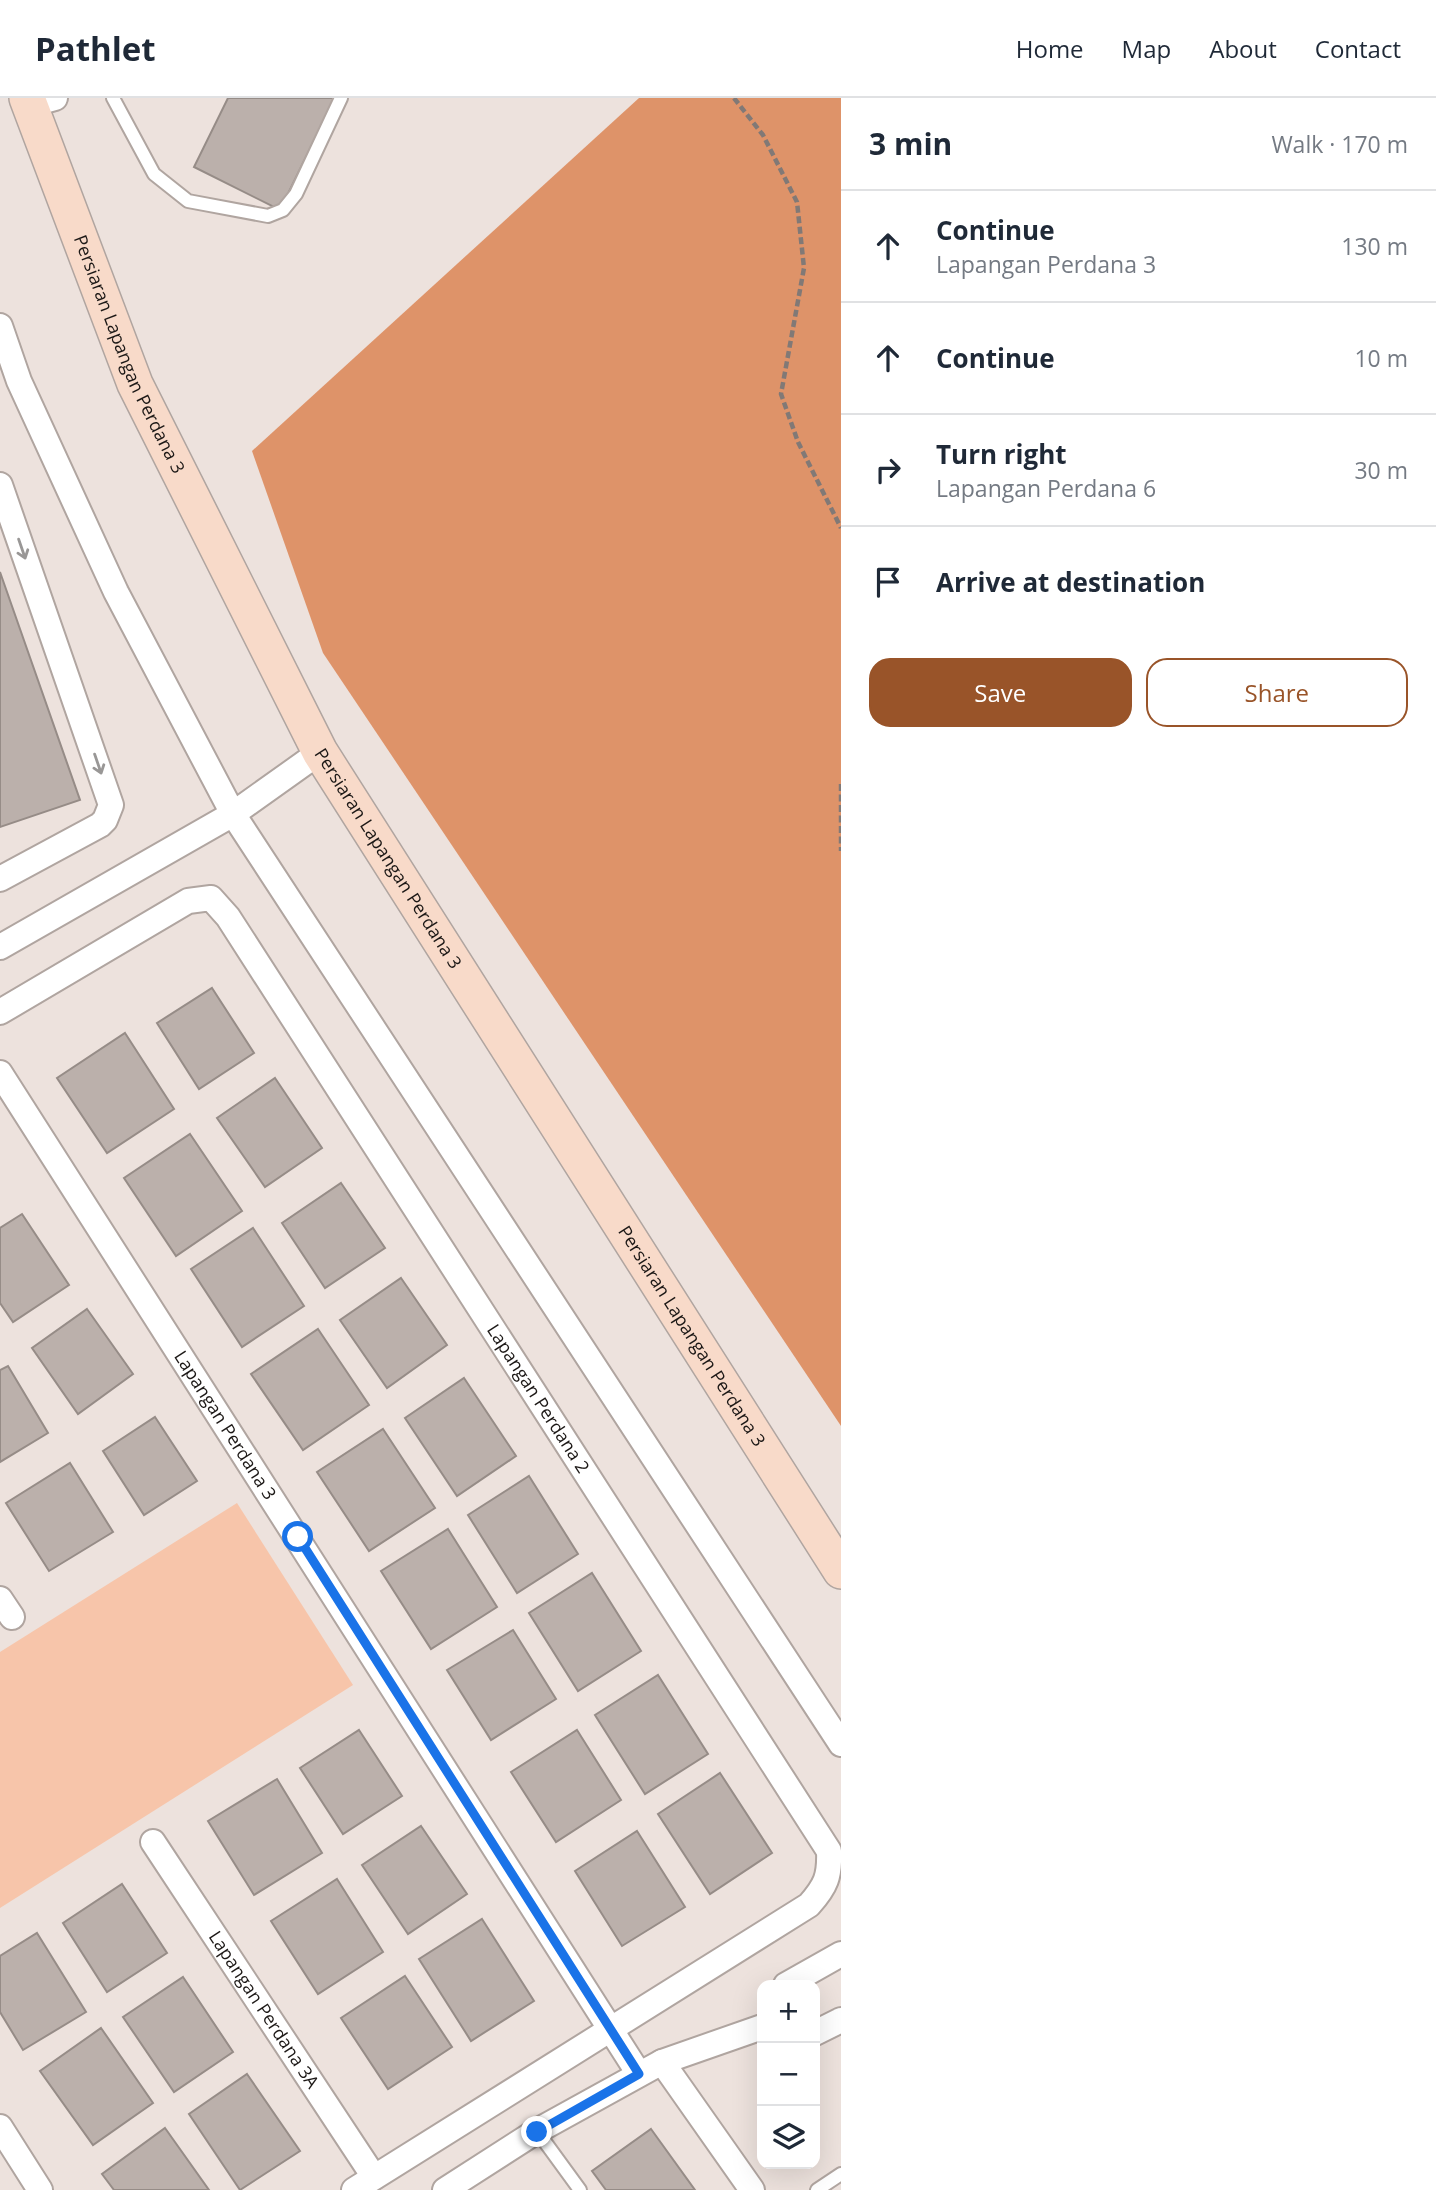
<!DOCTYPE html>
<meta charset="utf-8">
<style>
body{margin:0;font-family:"Open Sans",sans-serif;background:#f6f6f7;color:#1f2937}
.controls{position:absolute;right:21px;bottom:21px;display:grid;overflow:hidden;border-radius:14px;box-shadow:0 7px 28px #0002}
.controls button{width:63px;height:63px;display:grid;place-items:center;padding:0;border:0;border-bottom:2px solid #e0e1e3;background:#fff;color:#1f2937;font:35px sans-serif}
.stop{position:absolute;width:21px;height:21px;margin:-16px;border:5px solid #1a73e8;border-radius:50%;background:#fff}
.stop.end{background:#1a73e8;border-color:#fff;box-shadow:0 2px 7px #0008}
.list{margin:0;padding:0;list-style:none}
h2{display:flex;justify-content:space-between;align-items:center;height:91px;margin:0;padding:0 28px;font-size:30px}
h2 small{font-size:23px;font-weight:400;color:#747a83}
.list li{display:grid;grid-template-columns:46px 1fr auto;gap:21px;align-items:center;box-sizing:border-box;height:112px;padding:0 28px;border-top:2px solid #e0e1e3}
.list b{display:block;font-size:26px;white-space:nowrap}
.list p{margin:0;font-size:23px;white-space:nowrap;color:#747a83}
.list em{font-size:23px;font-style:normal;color:#747a83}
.actions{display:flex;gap:14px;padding:21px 28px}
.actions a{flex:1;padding:16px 0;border:2px solid #995429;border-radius:21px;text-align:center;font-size:24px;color:#995429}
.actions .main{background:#995429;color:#fff}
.icon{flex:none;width:38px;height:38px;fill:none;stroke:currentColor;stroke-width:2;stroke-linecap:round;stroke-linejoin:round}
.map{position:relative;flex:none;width:841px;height:2092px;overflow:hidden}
header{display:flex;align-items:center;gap:42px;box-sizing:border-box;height:98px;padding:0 35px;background:#fff;border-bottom:2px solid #e0e1e3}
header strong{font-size:33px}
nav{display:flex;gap:38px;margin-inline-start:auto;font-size:24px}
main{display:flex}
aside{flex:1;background:#fff}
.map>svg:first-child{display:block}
.green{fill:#f7c5aa}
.forest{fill:#de9369}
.building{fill:#bbb0ab;stroke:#968c87;stroke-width:2}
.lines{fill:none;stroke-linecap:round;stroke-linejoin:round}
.lane-casing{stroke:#b0a5a0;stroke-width:16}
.street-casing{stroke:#b0a5a0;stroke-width:28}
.secondary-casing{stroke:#b0a5a0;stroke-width:38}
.path{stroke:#817976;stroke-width:4.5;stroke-dasharray:7 3.5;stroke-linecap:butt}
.lane{stroke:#fff;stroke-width:12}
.street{stroke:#fff;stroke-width:24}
.secondary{stroke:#f8dac9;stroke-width:35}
.oneway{stroke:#999796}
.route{stroke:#1a73e8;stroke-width:9}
.labels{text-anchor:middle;stroke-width:6;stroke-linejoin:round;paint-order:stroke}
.street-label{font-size:18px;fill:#1c1816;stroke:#faf0ea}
</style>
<header>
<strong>Pathlet</strong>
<nav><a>Home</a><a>Map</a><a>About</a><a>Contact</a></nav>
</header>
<main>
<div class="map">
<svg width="841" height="2092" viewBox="0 0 841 2092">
<rect width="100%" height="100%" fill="#ede2dd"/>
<polygon class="green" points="237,1405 353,1587 0,1810 0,1554"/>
<polygon class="forest" points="639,0 841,0 841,1328 323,555 252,353"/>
<g class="building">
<polygon points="228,0 335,0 280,112 194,69"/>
<polygon points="0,474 80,702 0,729"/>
<polygon points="212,890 254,955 199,991 157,925"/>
<polygon points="125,935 174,1011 107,1055 57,980"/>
<polygon points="275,980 322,1050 265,1089 217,1020"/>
<polygon points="190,1036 242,1113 176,1158 124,1080"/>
<polygon points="341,1085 385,1150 325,1190 282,1125"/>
<polygon points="22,1116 69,1187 13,1224 0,1205 0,1130"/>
<polygon points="253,1130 304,1208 242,1249 191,1171"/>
<polygon points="401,1180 447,1247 387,1290 340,1222"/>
<polygon points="87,1211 133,1276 78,1316 32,1250"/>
<polygon points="318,1231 369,1307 303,1352 251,1276"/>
<polygon points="8,1268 48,1335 0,1364 0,1272"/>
<polygon points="464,1280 516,1358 457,1398 405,1320"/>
<polygon points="155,1319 197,1383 144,1417 103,1353"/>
<polygon points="383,1331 435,1410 369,1453 317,1374"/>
<polygon points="70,1365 113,1434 49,1473 6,1405"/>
<polygon points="529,1378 578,1456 517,1495 468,1417"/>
<polygon points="448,1431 497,1509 431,1551 381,1473"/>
<polygon points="592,1475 641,1553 578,1593 529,1515"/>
<polygon points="513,1532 556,1601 491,1642 447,1572"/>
<polygon points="658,1577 708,1656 645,1696 595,1617"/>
<polygon points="359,1632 402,1698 343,1736 300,1670"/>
<polygon points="577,1632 621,1702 556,1744 511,1674"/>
<polygon points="720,1675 772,1755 710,1796 658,1716"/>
<polygon points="277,1681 322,1755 254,1797 208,1723"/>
<polygon points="421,1728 467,1796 408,1836 362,1767"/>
<polygon points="637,1733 685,1809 622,1848 575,1773"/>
<polygon points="337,1781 383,1854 318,1896 271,1823"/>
<polygon points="122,1786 167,1855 107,1894 63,1825"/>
<polygon points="482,1821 534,1903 471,1943 419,1861"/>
<polygon points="37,1835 86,1914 23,1952 0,1914 0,1858"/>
<polygon points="405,1878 452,1949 388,1991 341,1920"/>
<polygon points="183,1879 233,1954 174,1994 123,1919"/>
<polygon points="101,1930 153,2005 93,2047 40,1973"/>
<polygon points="247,1976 300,2053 240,2092 189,2016"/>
<polygon points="165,2030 209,2092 114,2092 102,2076"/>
<polygon points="651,2031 695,2092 606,2092 592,2073"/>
</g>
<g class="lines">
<defs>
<g id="lane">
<polyline points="113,0 154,76 188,103 268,118 283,112 296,96 341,0"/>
<polyline points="537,2033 580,2092"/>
<polyline points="817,2092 841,2076"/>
</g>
<g id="street">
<polyline points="30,7 55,0"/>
<polyline points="0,228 19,283 116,494 233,716 841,1646"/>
<polyline points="0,387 111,707 105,722 100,727 0,781"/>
<polyline points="0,849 233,716 320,654"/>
<path id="s1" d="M0,914L188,803L211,800L228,819L829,1753C830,1778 826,1788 809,1807L354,2092"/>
<path id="s2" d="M0,975L639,1976"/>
<polyline points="0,1501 12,1519"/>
<path id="s3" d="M153,1744L374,2079"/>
<polyline points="786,1887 841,1856"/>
<polyline points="815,1935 841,1922"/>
<polyline points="662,1964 752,2092"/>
<polyline points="0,2029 40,2092"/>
<polyline points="445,2092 537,2033 662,1964 762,1929"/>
</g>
<g id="secondary">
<path id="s4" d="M27,0L135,286L320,654L841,1473"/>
</g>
</defs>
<use href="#lane" class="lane-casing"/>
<use href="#street" class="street-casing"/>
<use href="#secondary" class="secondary-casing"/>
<g class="path">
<polyline points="734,0 763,37 797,104 804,170 781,296 798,344 841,430"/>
<polyline points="841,686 841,753"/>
</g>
<use href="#lane" class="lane"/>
<use href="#street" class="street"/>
<use href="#secondary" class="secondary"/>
</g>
<defs><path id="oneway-shaft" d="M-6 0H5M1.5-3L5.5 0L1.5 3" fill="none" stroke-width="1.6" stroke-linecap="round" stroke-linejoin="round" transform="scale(1.75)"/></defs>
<g class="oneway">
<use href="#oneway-shaft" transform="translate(22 451) rotate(71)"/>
<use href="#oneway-shaft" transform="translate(98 666) rotate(71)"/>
</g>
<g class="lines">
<polyline class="route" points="298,1439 639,1976 537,2034"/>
</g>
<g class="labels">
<g class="street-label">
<text dy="6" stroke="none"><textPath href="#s4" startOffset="276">Persiaran Lapangan Perdana 3</textPath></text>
<text dy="6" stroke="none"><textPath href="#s4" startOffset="844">Persiaran Lapangan Perdana 3</textPath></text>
<text dy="6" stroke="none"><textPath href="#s4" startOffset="1410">Persiaran Lapangan Perdana 3</textPath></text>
<text dy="6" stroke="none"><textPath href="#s1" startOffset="840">Lapangan Perdana 2</textPath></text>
<text dy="6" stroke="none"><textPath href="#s2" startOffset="418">Lapangan Perdana 3</textPath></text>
<text dy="6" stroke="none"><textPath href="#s3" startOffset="201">Lapangan Perdana 3A</textPath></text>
</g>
</g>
</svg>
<div class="controls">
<button>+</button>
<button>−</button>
<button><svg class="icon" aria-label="layers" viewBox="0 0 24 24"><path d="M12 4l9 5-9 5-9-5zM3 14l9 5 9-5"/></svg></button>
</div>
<div class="stop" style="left:298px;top:1439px"></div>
<div class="stop end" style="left:537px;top:2034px"></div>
</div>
<aside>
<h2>3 min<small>Walk · 170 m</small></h2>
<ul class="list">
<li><svg class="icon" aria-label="ahead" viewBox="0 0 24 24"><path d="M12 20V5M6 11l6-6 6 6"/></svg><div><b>Continue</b><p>Lapangan Perdana 3</p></div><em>130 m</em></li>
<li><svg class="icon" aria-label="ahead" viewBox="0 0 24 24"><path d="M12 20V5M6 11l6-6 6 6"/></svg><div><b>Continue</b></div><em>10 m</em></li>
<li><svg class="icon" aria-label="right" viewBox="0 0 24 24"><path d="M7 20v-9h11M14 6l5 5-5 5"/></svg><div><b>Turn right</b><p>Lapangan Perdana 6</p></div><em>30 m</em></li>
<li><svg class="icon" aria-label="arrive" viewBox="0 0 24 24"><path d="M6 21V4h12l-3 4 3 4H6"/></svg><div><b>Arrive at destination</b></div></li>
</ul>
<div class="actions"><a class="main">Save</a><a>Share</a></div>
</aside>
</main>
